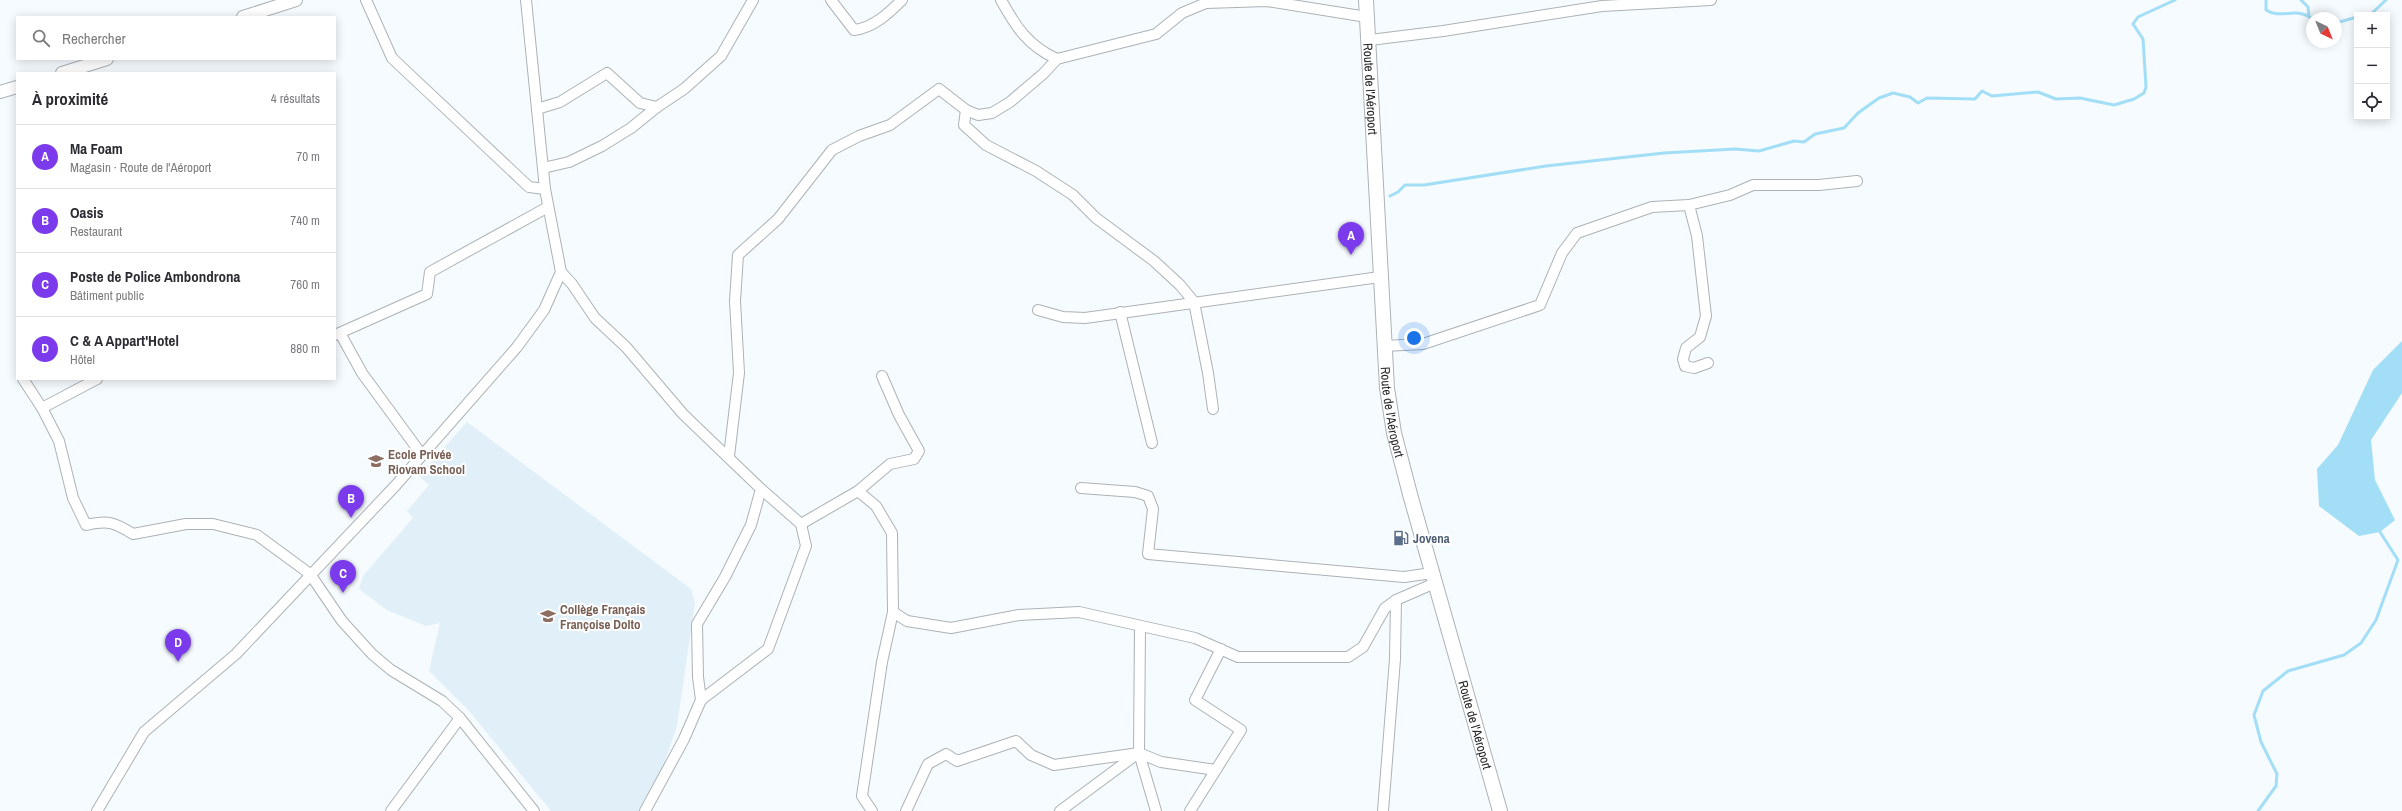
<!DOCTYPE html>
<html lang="fr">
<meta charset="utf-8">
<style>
body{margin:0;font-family:"Archivo Narrow",sans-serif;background:#f7f7f7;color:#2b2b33}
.controls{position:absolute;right:12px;top:12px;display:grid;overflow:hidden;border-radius:0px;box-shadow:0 2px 10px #0003}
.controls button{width:36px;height:36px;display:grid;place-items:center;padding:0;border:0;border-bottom:1px solid #e1e1e2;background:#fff;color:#2b2b33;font:20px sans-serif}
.compass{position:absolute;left:2306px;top:12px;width:36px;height:36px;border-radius:50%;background:#fff;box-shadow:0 2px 10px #0003;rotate:137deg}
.you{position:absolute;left:1414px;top:338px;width:14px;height:14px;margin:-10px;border:3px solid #fff;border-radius:50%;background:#1a73e8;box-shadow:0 0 0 6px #1a73e833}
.badge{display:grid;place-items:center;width:26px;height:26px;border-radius:50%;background:#7c3aed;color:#fff;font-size:13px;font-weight:700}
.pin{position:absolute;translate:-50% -33px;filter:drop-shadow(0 1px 2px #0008)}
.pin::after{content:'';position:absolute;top:21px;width:14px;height:12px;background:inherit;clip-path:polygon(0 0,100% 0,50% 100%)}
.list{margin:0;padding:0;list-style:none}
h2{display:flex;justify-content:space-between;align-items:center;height:52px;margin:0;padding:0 16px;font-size:17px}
h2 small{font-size:13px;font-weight:400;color:#7c7c81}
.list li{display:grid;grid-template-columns:26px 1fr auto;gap:12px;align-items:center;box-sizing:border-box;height:64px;padding:0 16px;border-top:1px solid #e1e1e2}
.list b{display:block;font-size:15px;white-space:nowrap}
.list p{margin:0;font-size:13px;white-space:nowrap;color:#7c7c81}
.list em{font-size:13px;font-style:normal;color:#7c7c81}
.icon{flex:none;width:22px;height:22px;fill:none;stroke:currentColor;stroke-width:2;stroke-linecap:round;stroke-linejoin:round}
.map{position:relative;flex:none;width:2402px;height:811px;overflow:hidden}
.search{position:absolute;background:#fff;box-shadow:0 2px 10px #0003;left:16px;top:16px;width:320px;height:44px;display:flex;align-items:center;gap:10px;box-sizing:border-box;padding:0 14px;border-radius:0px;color:#7c7c81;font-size:15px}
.panel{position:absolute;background:#fff;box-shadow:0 2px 10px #0003;left:16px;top:72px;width:320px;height:308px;border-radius:0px}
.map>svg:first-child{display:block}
.built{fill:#e1eff9}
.water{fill:#a3def7}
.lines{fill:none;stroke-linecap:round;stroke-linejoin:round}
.stream{stroke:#a3def7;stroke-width:3}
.minor-casing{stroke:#acb2b7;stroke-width:12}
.tertiary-casing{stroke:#acb2b7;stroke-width:14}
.secondary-casing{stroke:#acb2b7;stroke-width:16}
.minor{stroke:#fff;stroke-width:10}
.tertiary{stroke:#fff;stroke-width:12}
.secondary{stroke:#fff;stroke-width:14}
.labels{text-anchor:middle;stroke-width:4;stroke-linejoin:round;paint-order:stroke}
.street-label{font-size:13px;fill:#252729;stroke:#fff}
.education-label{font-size:13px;font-weight:bold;fill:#785e54;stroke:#fff;text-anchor:start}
.service-label{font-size:13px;font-weight:bold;fill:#4e5e75;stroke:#fff;text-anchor:start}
</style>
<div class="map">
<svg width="2402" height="811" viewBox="0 0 2402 811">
<rect width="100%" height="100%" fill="#f5fbff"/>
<polygon class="built" points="467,422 691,589 695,603 677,726 648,811 551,811 469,711 429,671 440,623 426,626 387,610 359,589 363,576 413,518 407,511 429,485 419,476"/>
<polygon class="water" points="2402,341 2402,393 2371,440 2375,480 2395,520 2380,532 2359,536 2319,506 2317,469 2338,445 2373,370"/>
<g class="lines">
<g class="stream">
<path d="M2266,0V10C2280,20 2298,6 2312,19"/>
<polyline points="2301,0 2308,7 2309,16"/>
<polyline points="2370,15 2386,0"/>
<polyline points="2336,23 2357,17"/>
<polyline points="1390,196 1398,192 1405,185 1424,185 1546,166 1664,153 1735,149 1759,151 1794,141 1804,142 1815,134 1844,128 1858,113 1879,98 1893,93 1910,97 1918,103 1927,98 1975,99 1982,91 1992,96 2038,92 2056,99 2080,98 2114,105 2134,99 2144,93 2146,87 2143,39 2133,24 2138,17 2175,0"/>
<polyline points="2258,811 2276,786 2277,774 2261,742 2254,715 2263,691 2288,671 2344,655 2361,643 2376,620 2398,560 2380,532"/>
</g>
<defs>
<g id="minor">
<polyline points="366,0 392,58 529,187 545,189"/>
<path d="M831,0L854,30C873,28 889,13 902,0"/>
<path d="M1001,0C1016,27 1028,46 1057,59"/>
<polyline points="1370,40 1443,31 1602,6 1711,0"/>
<polyline points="537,109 560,102 607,73 640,103 657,107"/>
<polyline points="966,110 964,125 986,145 1036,171 1073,195 1096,218 1154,261 1180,285 1194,302 1208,373 1213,409"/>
<polyline points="543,168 569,162 602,146 631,128 657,107 684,89 721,56 753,0"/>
<polyline points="1689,205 1697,236 1706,316 1700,337 1686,348 1683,359 1685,366 1694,368 1708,363"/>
<polyline points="561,272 572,284 595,318 626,347 683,414 761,489 801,524 858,491 876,506 892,533 893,612 907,621 951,628 1019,615 1079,612 1195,638 1238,657 1348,657 1363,647 1385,608 1396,600 1435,583"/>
<polyline points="1038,310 1063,317 1085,318 1380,277"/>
<polyline points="1120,312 1152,443"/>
<polyline points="340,333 362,373 422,455"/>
<polyline points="335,335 427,294 430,272 548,207"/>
<polyline points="1384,346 1423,344 1540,305 1562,253 1577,233 1652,207 1689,205 1730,195 1753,185 1819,185 1857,181"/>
<path d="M23,379L42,408L59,441L73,498L86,525C108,520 114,522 133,534L186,524H213L257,535L310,574L342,621L372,654L391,670L442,701L460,718L534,811"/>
<polyline points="42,408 97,379"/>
<polyline points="729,456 739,373 735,301 738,255 778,219 832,150 859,136 890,125 939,89 966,110 978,115 992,113 1010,102 1043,74 1057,59 1156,34 1182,13 1206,3 1267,1 1367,17"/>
<polyline points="1081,488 1135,492 1148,496 1153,509 1148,554 1404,577 1432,573"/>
<polyline points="858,491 890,464 914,459 919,451 899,415 882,376"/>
<polyline points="1140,626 1139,753 1156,811"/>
<polyline points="701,700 768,649 806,546 801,524"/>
<polyline points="97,811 144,732 236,654 396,485 517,347 544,310 561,272 545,189 526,0"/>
<polyline points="391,811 460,718"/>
<polyline points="645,811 684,739 701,700 698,677 697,624 725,577 751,525 761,489"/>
<polyline points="872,811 862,796 882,662 893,612"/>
<polyline points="906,811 928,764 946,754 957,761 1016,741 1031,755 1054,765 1139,753 1161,762 1216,770"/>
<polyline points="1060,811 1137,754"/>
<polyline points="1190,811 1241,730 1195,700 1221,649"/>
<polyline points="1383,811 1395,659 1396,600"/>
</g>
<g id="tertiary">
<polyline points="243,17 296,0"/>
<polyline points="62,73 107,59"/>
<polyline points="0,92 17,87"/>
</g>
<g id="secondary">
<path id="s1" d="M1366,0L1387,388L1394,433L1411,498L1500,811"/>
</g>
</defs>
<use href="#minor" class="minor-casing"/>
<use href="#tertiary" class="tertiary-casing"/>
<use href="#secondary" class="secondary-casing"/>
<use href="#minor" class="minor"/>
<use href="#tertiary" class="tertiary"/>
<use href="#secondary" class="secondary"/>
</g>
<defs>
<symbol id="school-bare" viewBox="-9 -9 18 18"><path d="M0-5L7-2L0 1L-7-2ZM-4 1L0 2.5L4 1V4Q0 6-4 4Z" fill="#8d6e63" stroke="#fff" stroke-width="2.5" paint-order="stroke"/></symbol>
<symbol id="fuel-bare" viewBox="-9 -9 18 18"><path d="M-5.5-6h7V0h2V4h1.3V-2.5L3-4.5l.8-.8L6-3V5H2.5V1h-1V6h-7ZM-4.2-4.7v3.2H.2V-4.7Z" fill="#5c6f8a" stroke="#fff" stroke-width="2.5" paint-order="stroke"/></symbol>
</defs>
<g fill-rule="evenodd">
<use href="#school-bare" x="365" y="450" width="22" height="22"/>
<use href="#fuel-bare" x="1390" y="527" width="22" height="22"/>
<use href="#school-bare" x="537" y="605" width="22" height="22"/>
</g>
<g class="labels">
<g class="street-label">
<text dy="5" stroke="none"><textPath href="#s1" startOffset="89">Route de l'Aéroport</textPath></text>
<text dy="5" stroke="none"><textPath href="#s1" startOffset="413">Route de l'Aéroport</textPath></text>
<text dy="5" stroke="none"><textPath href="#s1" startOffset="737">Route de l'Aéroport</textPath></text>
</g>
<g class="education-label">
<text x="388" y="459">Ecole Privée<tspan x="388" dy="15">Riovam School</tspan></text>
<text x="560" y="614">Collège Français<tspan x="560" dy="15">Françoise Dolto</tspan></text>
</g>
<g class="service-label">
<text x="1413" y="543">Jovena</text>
</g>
</g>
</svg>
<div class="controls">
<button>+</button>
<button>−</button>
<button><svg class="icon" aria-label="locate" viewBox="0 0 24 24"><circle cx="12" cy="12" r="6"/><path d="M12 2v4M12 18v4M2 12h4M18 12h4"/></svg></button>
</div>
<svg class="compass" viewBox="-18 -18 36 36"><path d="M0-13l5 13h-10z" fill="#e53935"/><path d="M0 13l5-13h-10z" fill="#7c7c81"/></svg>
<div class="you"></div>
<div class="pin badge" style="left:1351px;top:255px">A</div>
<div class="pin badge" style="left:351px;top:518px">B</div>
<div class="pin badge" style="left:343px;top:593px">C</div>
<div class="pin badge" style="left:178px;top:662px">D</div>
<div class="search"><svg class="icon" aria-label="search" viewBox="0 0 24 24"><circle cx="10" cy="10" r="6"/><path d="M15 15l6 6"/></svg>Rechercher</div>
<section class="panel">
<h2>À proximité<small>4 résultats</small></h2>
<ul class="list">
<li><span class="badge">A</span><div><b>Ma Foam</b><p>Magasin · Route de l'Aéroport</p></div><em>70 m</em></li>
<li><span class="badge">B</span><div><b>Oasis</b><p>Restaurant</p></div><em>740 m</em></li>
<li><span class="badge">C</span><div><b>Poste de Police Ambondrona</b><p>Bâtiment public</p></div><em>760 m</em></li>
<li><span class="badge">D</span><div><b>C &amp; A Appart'Hotel</b><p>Hôtel</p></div><em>880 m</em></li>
</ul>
</section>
</div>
